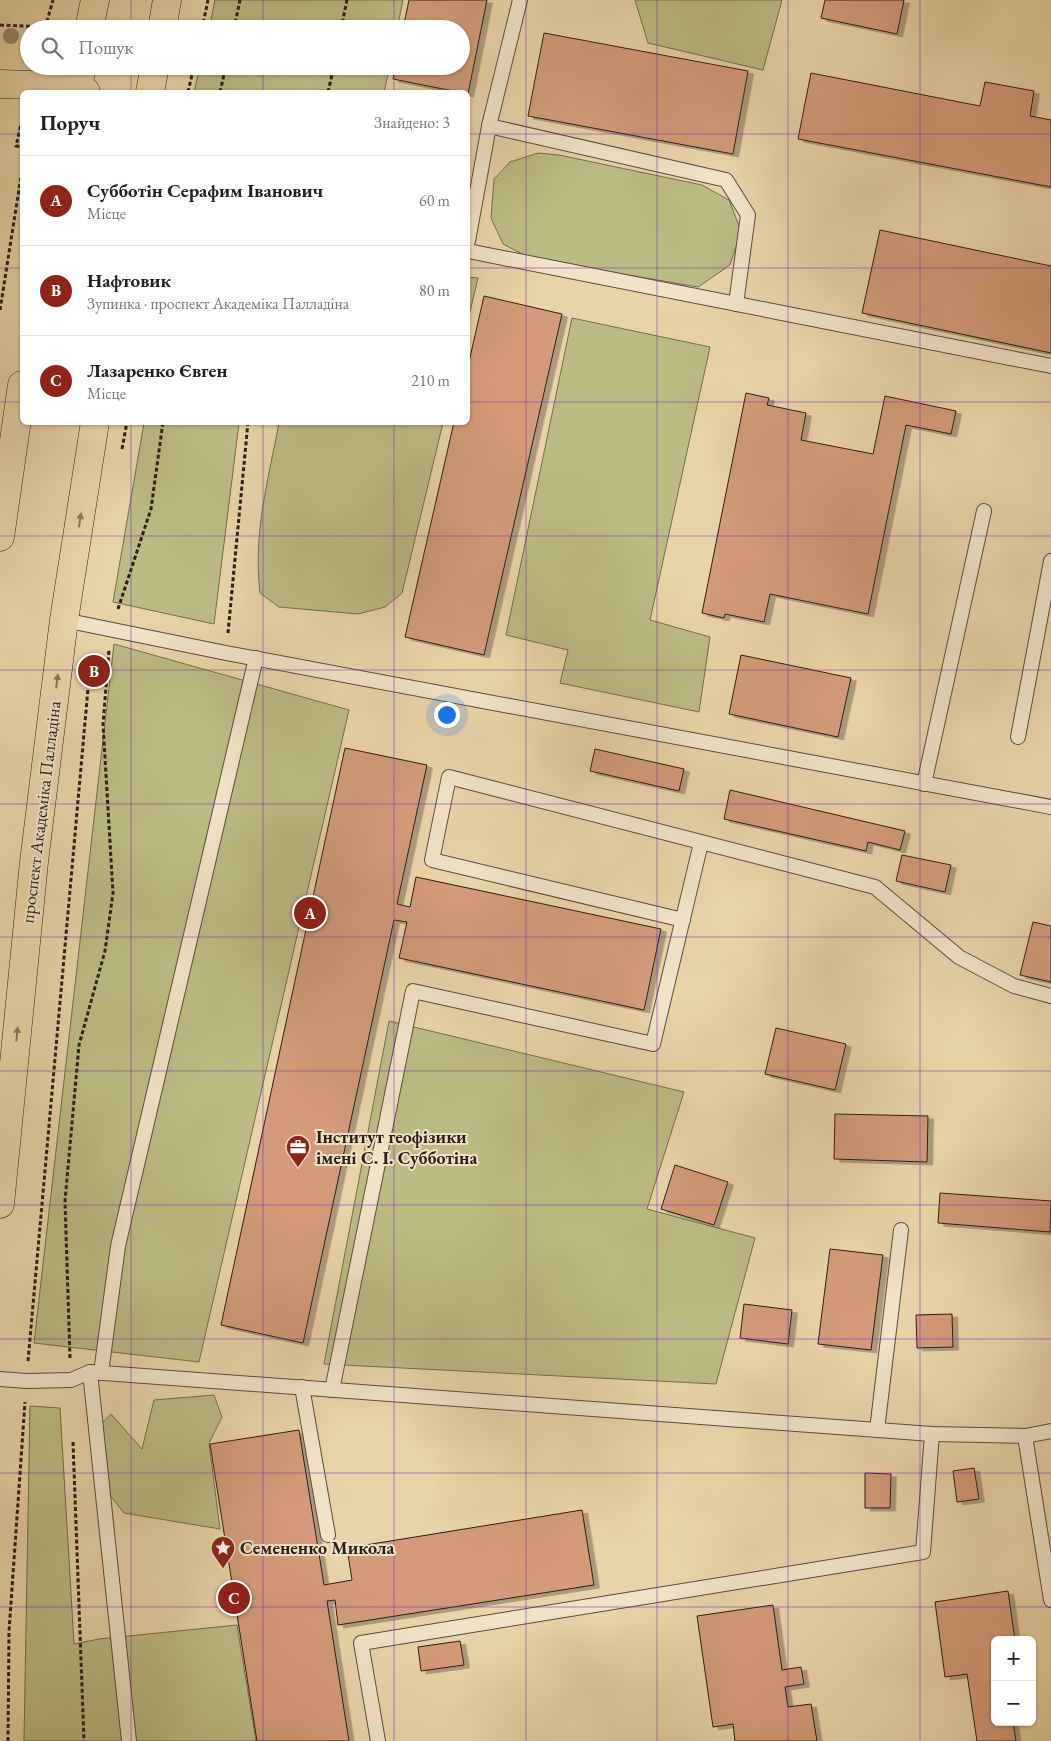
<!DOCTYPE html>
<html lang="uk">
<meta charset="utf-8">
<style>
body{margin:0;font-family:"EB Garamond",serif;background:#f2f2f2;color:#222}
.controls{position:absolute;right:15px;bottom:15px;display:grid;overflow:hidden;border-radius:8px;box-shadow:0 1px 4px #0004}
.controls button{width:45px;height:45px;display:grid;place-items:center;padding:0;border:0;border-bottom:1px solid #e0e0e0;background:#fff;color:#222;font:25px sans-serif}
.you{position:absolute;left:446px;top:714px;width:18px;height:18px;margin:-12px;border:4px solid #fff;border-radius:50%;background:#1a73e8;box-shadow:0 0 0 8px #1a73e833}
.badge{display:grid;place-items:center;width:32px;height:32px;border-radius:50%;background:#8f2418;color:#fff;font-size:16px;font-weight:700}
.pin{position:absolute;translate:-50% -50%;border:2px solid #fff;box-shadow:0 1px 5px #0006}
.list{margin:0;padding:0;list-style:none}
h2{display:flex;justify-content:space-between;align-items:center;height:65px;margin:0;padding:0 20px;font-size:21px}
h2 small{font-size:16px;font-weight:400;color:#767676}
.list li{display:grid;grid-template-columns:32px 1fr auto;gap:15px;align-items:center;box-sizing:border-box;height:90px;padding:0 20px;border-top:1px solid #e0e0e0}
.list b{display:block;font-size:19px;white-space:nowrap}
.list p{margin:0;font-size:16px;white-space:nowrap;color:#767676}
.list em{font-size:16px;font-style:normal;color:#767676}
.icon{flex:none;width:28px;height:28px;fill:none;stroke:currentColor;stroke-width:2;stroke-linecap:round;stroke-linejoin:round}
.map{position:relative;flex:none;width:1051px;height:1741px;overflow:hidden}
.search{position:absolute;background:#fff;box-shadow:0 1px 4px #0004;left:20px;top:20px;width:450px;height:55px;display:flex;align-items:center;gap:12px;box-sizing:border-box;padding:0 18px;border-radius:28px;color:#767676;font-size:19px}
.panel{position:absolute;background:#fff;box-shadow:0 1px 4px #0004;left:20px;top:90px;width:450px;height:335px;border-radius:8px}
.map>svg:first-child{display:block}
.green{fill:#bcbb84;stroke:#746c4e}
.building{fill:#d39b79;stroke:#2b1d17;filter:url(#shadow)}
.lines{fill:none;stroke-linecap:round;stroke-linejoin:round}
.service-casing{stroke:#5a4b3b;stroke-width:16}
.primary-casing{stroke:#2b1d17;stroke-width:29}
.trunk-casing{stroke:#2b1d17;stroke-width:29}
.path{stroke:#2b1d17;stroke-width:3;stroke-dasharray:4 2.5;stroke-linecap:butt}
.service{stroke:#f1e3c6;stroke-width:14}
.primary{stroke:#e9d4a8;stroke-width:28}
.trunk{stroke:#e9d4a8;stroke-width:28}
.tree{fill:#98896a}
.oneway{fill:#8a7860}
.grid{fill:none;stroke:#7b2cbf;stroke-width:1;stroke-opacity:0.55}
.labels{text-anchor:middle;stroke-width:4;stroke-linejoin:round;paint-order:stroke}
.street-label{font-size:18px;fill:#2b1d17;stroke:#f1e3c6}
.poi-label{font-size:18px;font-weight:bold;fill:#2b1d17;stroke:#f1e3c6;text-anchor:start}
</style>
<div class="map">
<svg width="1051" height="1741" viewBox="0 0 1051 1741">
<defs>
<filter id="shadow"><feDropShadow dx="5.5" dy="3" stdDeviation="0" flood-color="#0004"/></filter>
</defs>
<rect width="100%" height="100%" fill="#e9d4a8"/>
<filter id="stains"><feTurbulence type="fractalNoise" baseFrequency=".004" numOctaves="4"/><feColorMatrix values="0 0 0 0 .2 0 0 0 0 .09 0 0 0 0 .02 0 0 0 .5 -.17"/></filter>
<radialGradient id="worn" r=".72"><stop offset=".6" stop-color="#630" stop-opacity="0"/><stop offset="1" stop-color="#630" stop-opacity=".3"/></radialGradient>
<g class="green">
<polygon points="215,0 403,0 397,29 209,29"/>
<polygon points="635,0 782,0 763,70 648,43"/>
<polygon points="200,66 390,66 384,92 194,92"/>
<polygon points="538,153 559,155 702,185 729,200 741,231 730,265 698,287 530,258 503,244 491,218 494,179 510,162"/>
<polygon points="468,277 478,278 468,320"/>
<polygon points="572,318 710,347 650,620 710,637 699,712 560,683 568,650 506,635"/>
<polygon points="144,423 239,423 214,624 113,602"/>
<path d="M279,423H443L402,593L385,607L358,614L279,607L260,593C253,533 268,481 279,423Z"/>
<polygon points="114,644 349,710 199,1362 34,1343"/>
<polygon points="389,1021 684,1092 647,1209 755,1238 716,1384 324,1364"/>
<polygon points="214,1395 222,1417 209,1443 220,1529 124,1513 106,1490 101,1424 111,1414 142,1449 154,1400"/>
<polygon points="30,1406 60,1408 74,1644 99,1639 237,1625 256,1741 24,1741"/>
</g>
<g class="building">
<polygon points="409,0 487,0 468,94 393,79 396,66 461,66 461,29 403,29"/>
<polygon points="825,0 904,0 897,34 821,18"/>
<polygon points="544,33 748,71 733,154 528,116"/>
<polygon points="811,73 980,106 985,82 1034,91 1030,116 1051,120 1051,187 798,139"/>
<polygon points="880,230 1051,266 1051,353 862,313"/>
<polygon points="484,296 562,314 484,655 405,637 454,422 468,422 468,366"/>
<polygon points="746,393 769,398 767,405 806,413 801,440 873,454 885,396 956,411 951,434 906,425 868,614 770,594 764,622 725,614 724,618 702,613"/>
<polygon points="741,655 851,678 838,737 729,714"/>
<polygon points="345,748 427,765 397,904 410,907 416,877 661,929 644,1010 399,958 407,922 394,920 303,1343 221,1325"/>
<polygon points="595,749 684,769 679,791 590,771"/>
<polygon points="730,790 905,831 900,850 868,842 866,851 724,819"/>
<polygon points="902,855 951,865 945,892 896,881"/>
<polygon points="1033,922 1051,926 1051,982 1020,975"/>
<polygon points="776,1028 846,1044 835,1090 765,1074"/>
<polygon points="835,1114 928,1116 927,1162 834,1159"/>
<polygon points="675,1165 728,1182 714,1225 661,1209"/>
<polygon points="940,1193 1051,1201 1050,1232 938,1223"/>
<polygon points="830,1249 883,1255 871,1350 818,1344"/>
<polygon points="744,1304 792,1310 788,1344 740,1338"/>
<polygon points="952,1314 953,1347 917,1348 916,1315"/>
<polygon points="299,1430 324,1585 352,1580 347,1548 582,1510 594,1585 338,1625 335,1600 327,1601 349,1741 257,1741 210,1444"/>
<polygon points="974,1468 979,1499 957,1502 953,1471"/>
<polygon points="865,1473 891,1474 890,1508 865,1508"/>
<polygon points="1008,1591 1015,1640 995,1640 995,1722 1013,1722 1016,1741 977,1741 967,1674 945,1677 935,1602"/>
<polygon points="773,1605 782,1670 801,1667 804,1684 785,1687 788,1707 811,1704 817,1741 735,1741 733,1724 713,1727 697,1616"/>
<polygon points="460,1641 464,1665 421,1671 418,1647"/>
</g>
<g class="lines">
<defs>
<g id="service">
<polyline points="489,126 726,180 748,215 736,304"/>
<polyline points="468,241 489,126 520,0"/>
<polyline points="468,251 1051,366"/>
<polyline points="64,620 226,653 1051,807"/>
<polyline points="1018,737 1051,561"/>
<polyline points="924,784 984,511"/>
<polyline points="683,920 432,860 449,777 875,887 959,957 1014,986 1051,996"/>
<polyline points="90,1372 129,1741"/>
<polyline points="101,1373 118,1246 256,658"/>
<polyline points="0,1379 26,1381 71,1380 90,1372 932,1434 1025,1436 1051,1431"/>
<polyline points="302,1387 328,1535"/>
<polyline points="332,1390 413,991 653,1044 701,843"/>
<polyline points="877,1430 901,1230"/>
<polyline points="1025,1436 1051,1600"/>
<polyline points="378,1741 361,1643 923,1552 932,1434"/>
</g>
<polyline id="primary" points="0,84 32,85 86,92"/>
<g id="trunk">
<polyline points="89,29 95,0"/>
<polyline points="162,29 167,0"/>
<polyline points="77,92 82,66"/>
<polyline points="150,92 155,66"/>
<polyline points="0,537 22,385"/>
<polyline points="0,1204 34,862 64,620 95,422"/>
</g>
</defs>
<use href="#service" class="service-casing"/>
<use href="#primary" class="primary-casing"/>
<use href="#trunk" class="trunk-casing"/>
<g class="path">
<polyline points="0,25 45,27"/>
<polyline points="45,28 53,0"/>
<polyline points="202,29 208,0"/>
<polyline points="234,29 240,0"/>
<polyline points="341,29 347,0"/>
<polyline points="188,92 194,66"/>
<polyline points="220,92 226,66"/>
<polyline points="328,92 334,66"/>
<polyline points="22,120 16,146 22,147"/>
<polyline points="0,310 22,170"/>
<polyline points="122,449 127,422"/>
<polyline points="118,609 151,509 163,422"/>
<polyline points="228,633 248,422"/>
<polyline points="70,1358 65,1201 79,1045 105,951 113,893 103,724 109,650"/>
<polyline points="28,1361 91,655"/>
<polyline points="73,1442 84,1741"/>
<polyline points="8,1741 9,1631 25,1402"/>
</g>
<use href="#service" class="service"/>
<use href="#primary" class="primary"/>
<use href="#trunk" class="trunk"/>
</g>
<circle class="tree" cx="11" cy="36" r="8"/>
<defs><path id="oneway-solid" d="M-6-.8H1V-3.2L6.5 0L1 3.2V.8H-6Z" transform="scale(1.25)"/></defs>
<g class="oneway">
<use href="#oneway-solid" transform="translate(80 520) rotate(-81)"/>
<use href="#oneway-solid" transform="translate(57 681) rotate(-83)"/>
<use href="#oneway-solid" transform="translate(17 1034) rotate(-85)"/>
</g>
<path class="grid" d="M131,0V29M263,0V29M394,0V29M526,0V1741M657,0V1741M788,0V1741M920,0V1741M131,66V92M263,66V92M394,66V92M0,134H22M468,134H1051M0,268H22M468,268H1051M0,402H22M468,402H1051M131,422V1741M263,422V1741M394,422V1741M0,536H1051M0,670H1051M0,804H1051M0,937H1051M0,1071H1051M0,1205H1051M0,1339H1051M0,1473H1051M0,1607H1051"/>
<defs>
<symbol id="office-pin" viewBox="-11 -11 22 30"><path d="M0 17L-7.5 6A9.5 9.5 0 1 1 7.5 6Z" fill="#8f2418" stroke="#f1e3c6"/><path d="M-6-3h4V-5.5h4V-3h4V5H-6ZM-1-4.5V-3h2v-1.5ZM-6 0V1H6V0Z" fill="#fff"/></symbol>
<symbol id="sight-pin" viewBox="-11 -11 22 30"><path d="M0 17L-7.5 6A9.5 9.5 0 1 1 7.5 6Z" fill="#8f2418" stroke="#f1e3c6"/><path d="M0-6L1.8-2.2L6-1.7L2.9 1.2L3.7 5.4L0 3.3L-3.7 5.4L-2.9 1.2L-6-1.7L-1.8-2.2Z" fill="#fff"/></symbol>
</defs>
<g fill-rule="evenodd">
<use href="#office-pin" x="284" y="1133" width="28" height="38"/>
<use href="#sight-pin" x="209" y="1534" width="28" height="38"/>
</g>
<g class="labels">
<g class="street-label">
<text transform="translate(41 812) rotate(-83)" y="6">проспект Академіка Палладіна</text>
</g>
<g class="poi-label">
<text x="316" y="1143">Інститут геофізики<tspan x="316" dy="21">імені С. І. Субботіна</tspan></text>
<text x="240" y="1554">Семененко Микола</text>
</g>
</g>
<rect width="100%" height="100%" filter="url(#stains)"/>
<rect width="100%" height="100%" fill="url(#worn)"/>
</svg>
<div class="controls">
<button>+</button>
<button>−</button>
</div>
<div class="you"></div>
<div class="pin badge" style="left:310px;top:913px">A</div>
<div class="pin badge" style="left:94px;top:671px">B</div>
<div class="pin badge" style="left:234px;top:1598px">C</div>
<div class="search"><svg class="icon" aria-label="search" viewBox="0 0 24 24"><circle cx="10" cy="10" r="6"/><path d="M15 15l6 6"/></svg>Пошук</div>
<section class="panel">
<h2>Поруч<small>Знайдено: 3</small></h2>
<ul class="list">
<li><span class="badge">A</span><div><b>Субботін Серафим Іванович</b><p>Місце</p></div><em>60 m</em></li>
<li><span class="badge">B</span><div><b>Нафтовик</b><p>Зупинка · проспект Академіка Палладіна</p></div><em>80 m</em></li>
<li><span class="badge">C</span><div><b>Лазаренко Євген</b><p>Місце</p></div><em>210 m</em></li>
</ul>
</section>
</div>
